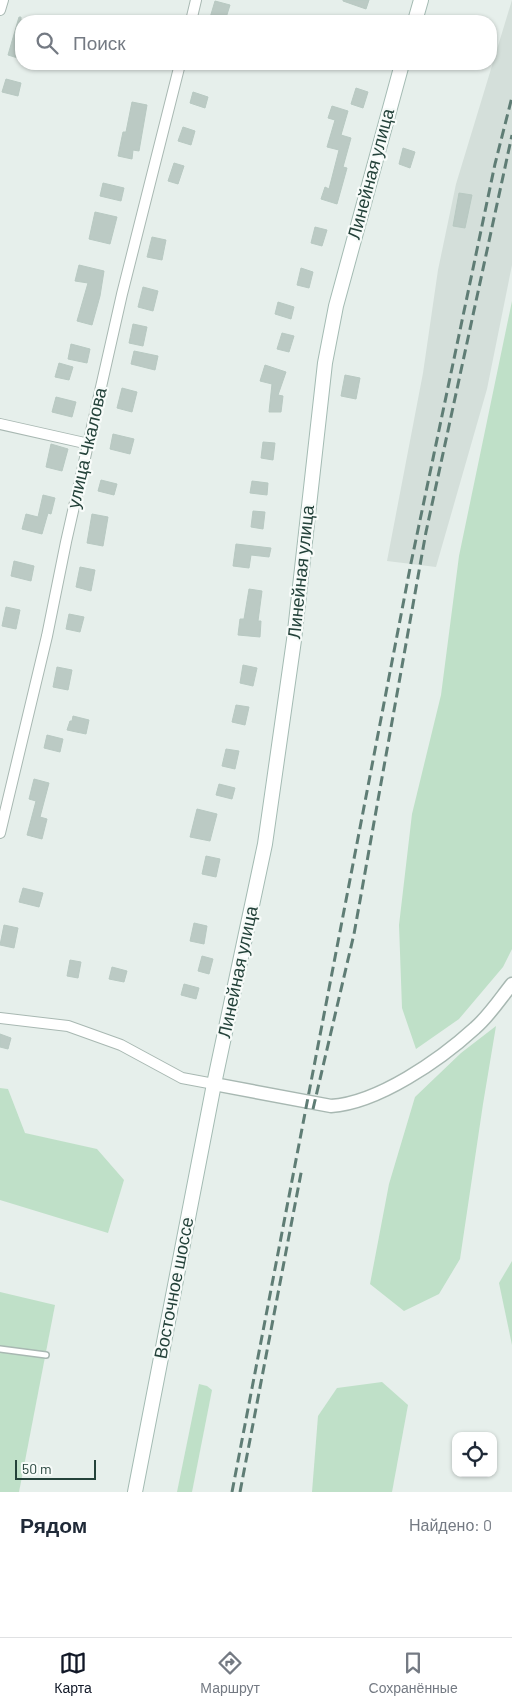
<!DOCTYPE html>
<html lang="ru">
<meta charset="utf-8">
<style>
body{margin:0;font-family:Barlow,sans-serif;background:#f6f6f7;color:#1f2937}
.controls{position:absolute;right:15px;bottom:15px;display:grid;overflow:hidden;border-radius:10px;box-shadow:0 1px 4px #0004}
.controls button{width:45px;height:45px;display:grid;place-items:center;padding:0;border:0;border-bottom:1px solid #e0e1e3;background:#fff;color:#1f2937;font:25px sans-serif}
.scale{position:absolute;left:15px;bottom:12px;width:81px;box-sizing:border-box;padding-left:5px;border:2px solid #24423a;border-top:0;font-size:14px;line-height:18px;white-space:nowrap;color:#24423a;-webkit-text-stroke:4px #f7fbf9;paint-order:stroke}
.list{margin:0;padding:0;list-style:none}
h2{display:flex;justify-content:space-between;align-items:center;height:65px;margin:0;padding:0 20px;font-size:21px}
h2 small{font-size:16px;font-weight:400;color:#747a83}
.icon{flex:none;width:28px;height:28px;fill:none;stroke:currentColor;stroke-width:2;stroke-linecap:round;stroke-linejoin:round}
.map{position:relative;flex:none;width:512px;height:1492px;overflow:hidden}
.search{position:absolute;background:#fff;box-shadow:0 1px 4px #0004;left:15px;right:15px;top:15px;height:55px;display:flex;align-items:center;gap:12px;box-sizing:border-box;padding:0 18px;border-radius:20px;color:#747a83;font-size:19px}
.sheet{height:145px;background:#fff}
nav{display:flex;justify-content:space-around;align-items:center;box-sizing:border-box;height:70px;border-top:1px solid #e0e1e3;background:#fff;font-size:14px;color:#747a83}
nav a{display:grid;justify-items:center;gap:2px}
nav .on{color:#111827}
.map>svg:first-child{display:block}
.built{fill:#d4dfda}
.green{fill:#bfe0c8}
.building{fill:#bbcac4;stroke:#b8c9c2}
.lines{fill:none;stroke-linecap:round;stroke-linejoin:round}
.service-casing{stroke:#a8b8b2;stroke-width:8}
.minor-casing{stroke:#a8b8b2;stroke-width:12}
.tertiary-casing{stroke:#a8b8b2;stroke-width:15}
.secondary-casing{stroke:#a4bbb3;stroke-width:16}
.service{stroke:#fff;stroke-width:5}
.minor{stroke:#fff;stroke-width:10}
.tertiary{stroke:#fff;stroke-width:12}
.secondary{stroke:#fff;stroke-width:14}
.rail{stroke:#5f7d75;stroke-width:3;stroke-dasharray:10 5;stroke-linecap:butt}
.labels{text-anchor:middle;stroke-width:4.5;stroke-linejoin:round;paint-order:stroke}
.street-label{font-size:18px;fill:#24423a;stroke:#f7fbf9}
</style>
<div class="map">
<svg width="512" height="1492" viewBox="0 0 512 1492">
<rect width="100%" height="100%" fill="#e6efeb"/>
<polygon class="built" points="512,0 512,265 487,389 436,567 387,561 423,373 438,270 456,184"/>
<g class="green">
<polygon points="512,301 512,949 503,967 459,1019 416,1049 402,1008 399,925 412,814 441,695 459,556"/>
<polygon points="496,1026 483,1104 460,1259 439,1294 404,1311 370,1284 389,1184 415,1097 461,1053"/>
<polygon points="0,1088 8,1089 25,1133 97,1149 124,1180 108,1233 0,1200"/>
<polygon points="512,1261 512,1345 499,1283"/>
<polygon points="0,1292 55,1305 19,1492 0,1492"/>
<polygon points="382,1382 408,1405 392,1492 312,1492 318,1416 337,1388"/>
<polygon points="199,1384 207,1386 212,1390 192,1492 177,1492"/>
</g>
<g class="building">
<polygon points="343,0 369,0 366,9 343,1"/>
<polygon points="215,1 230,5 225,21 209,21"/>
<polygon points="19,17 21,17 21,59 8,55"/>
<polygon points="6,79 21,83 18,96 2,92"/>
<polygon points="356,88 368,92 363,108 351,104"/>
<polygon points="193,92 208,97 205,108 190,103"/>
<polygon points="132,102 147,105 139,151 133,150 132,159 118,156 123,132 126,132"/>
<polygon points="332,106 348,111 341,135 351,138 343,167 347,168 337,204 321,199 325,187 329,189 339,150 327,147 335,120 328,118"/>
<polygon points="183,127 195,131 191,145 178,141"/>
<polygon points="403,148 415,152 410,168 399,164"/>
<polygon points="174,163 184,166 178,184 168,181"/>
<polygon points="103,183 124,188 121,201 100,196"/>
<polygon points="459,193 472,195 465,228 453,226"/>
<polygon points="95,212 117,217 110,244 89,239"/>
<polygon points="315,227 327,230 322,246 311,243"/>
<polygon points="152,237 166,240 162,260 147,257"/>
<polygon points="79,265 104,271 100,296 92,325 77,321 88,283 75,281"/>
<polygon points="301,268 313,272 309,288 297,285"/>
<polygon points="143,287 158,291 153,311 138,307"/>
<polygon points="278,302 294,307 291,319 275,314"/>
<polygon points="133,324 147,327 143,346 129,343"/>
<polygon points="282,333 294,336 289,352 277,349"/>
<polygon points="71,344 90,349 87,363 68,359"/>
<polygon points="134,351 158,356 155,370 131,364"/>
<polygon points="59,363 73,367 69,380 55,377"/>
<polygon points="265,365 286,372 278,395 283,396 281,412 269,412 272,384 260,381"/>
<polygon points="345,375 360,378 356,399 341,396"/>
<polygon points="122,388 137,392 132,412 117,408"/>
<polygon points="56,397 76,402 72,417 52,412"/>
<polygon points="113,434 134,439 130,454 110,449"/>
<polygon points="263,442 275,443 273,460 261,458"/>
<polygon points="51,444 68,449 62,471 46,467"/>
<polygon points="101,480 117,484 114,495 98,491"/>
<polygon points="252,481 268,483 267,495 250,493"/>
<polygon points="43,495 55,498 51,514 48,513 42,534 22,529 26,514 38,517"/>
<polygon points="253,511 265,512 263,529 251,527"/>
<polygon points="92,514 108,517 103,546 87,543"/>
<polygon points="236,544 271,548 269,557 251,555 249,568 233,566"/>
<polygon points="14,561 34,566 31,581 11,576"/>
<polygon points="80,567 95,570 91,591 76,587"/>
<polygon points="249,589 262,591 258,621 261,621 260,637 238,635 240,619 244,619"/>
<polygon points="6,607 20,610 16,629 2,626"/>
<polygon points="69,614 84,617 80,632 66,629"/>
<polygon points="243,665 257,668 253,686 240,683"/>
<polygon points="57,667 72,670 68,690 53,687"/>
<polygon points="236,705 249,707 245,725 232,722"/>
<polygon points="73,716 89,720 86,734 67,730 70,721 72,721"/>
<polygon points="47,735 63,739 60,752 44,748"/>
<polygon points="226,749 239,751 235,769 222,766"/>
<polygon points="34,779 49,783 40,817 47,819 42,839 27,835 36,801 29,799"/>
<polygon points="219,784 235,788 232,799 216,795"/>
<polygon points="197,809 217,814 210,841 190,837"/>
<polygon points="206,856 220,859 216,877 202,874"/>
<polygon points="23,888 43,893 39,907 19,902"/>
<polygon points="194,923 207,926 204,944 190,941"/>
<polygon points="4,925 18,928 14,948 0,945"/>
<polygon points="202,956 213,959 209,974 198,971"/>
<polygon points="70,960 81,962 78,978 67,976"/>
<polygon points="112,967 127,971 124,982 109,979"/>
<polygon points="184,984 199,988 196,999 181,995"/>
<polygon points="0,1034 11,1038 8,1049 0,1047"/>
</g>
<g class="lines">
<defs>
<polyline id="service" points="0,1349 46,1355"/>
<g id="minor">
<polyline points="0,10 3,0"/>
<polyline points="191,21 196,0"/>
<polyline points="0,424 89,444"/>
<polyline points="0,833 47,636 66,542 122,294 180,64"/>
<polyline points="0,1018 68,1026 121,1045 182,1078 214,1084"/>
</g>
<path id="tertiary" d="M214,1084L331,1106C378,1103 440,1060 475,1028C489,1016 500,999 512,984"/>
<g id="secondary">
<polyline points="415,21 421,0"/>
<polyline points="135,1492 214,1084 265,844 294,640 325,363 336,306 402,64"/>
</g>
</defs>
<use href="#service" class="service-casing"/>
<use href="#minor" class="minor-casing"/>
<use href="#tertiary" class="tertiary-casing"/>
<use href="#secondary" class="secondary-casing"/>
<use href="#service" class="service"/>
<use href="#minor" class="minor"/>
<use href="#tertiary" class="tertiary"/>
<use href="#secondary" class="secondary"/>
<g class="rail">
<polyline points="313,1109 354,934 426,532 512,135"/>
<polyline points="232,1492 411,563 495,164 512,97"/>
<polyline points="240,1492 302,1168"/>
</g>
</g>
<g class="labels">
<g class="street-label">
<text transform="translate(371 174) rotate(-75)" y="6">Линейная улица</text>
<text transform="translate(87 448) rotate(-77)" y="6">улица Чкалова</text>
<text transform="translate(301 572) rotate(-84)" y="6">Линейная улица</text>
<text transform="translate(238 972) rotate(-78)" y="6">Линейная улица</text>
<text transform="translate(174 1288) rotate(-79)" y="6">Восточное шоссе</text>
</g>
</g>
</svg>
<div class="controls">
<button><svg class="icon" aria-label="locate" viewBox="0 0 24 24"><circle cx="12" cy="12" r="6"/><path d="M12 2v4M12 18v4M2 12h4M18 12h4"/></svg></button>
</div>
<div class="scale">50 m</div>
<div class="search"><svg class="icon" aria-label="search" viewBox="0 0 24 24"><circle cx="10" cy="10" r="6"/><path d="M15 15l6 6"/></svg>Поиск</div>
</div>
<section class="sheet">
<h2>Рядом<small>Найдено: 0</small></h2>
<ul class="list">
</ul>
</section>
<nav>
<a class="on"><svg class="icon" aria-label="map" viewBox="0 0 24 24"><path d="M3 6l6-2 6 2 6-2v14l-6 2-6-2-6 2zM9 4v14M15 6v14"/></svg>Карта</a>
<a><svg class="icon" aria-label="directions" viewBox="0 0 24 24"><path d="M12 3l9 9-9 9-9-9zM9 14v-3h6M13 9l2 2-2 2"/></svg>Маршрут</a>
<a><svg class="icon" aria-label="saved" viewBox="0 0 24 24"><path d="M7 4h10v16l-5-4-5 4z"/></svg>Сохранённые</a>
</nav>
